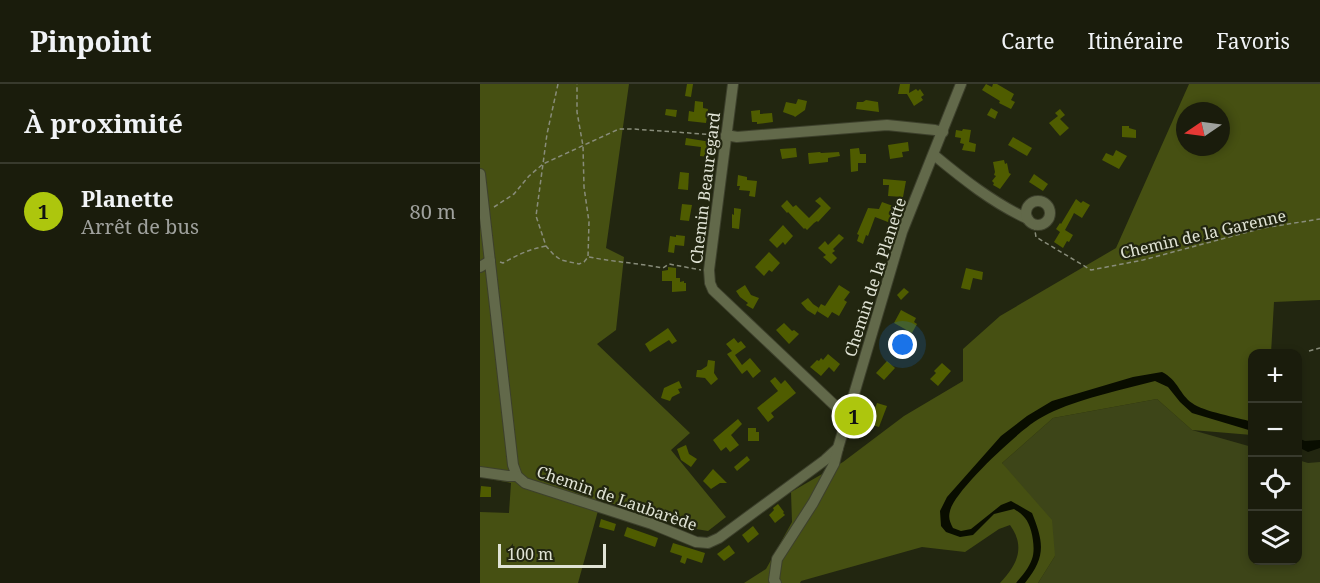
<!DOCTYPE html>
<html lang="fr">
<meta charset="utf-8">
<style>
body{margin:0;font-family:"Noto Serif",serif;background:#27291a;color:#f1f3f6}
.controls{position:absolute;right:18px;bottom:18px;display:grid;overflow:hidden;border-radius:12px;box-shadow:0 3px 9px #0003}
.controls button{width:54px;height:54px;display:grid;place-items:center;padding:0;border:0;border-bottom:2px solid #383a2d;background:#1a1c0c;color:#f1f3f6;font:30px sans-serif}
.compass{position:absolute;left:696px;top:18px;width:54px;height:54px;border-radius:50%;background:#1a1c0c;box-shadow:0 3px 9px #0003;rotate:257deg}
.scale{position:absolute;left:18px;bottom:15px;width:108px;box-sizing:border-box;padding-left:6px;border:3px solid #e0e3d5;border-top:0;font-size:16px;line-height:21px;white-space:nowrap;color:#e0e3d5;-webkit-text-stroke:4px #222610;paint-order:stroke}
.you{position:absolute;left:423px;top:261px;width:21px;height:21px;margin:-15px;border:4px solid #fff;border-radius:50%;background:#1a73e8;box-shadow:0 0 0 9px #1a73e833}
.badge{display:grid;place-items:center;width:39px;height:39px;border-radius:50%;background:#adc60d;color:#111;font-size:20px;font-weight:700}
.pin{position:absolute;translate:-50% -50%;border:3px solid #fff;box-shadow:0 2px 6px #0006}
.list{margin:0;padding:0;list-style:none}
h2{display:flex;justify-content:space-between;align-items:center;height:78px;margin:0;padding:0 24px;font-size:26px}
h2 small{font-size:20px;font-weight:400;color:#9fa19d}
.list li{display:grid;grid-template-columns:39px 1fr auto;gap:18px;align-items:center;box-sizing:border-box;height:96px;padding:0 24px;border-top:2px solid #383a2d}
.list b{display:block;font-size:22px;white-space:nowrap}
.list p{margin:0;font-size:20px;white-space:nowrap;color:#9fa19d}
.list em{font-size:20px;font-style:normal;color:#9fa19d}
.icon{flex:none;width:33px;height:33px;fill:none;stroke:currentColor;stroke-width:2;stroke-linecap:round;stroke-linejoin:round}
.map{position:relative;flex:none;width:840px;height:499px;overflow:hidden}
header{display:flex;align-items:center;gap:36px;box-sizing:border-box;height:84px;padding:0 30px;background:#1a1c0c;border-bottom:2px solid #383a2d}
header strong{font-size:28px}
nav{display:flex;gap:33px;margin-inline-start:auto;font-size:21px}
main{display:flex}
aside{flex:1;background:#1a1c0c}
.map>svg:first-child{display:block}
.green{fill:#3d4518}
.forest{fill:#465012;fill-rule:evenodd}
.water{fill:#090d00}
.building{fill:#4f5c00}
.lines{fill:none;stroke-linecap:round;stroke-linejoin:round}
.minor-casing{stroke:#3d402c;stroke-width:12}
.path{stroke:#888c7a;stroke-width:1.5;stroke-dasharray:4.5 3;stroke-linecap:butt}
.minor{stroke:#62694a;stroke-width:10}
.labels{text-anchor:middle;stroke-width:4.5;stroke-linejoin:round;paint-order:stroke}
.street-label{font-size:16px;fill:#e0e3d5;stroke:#222610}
</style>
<header>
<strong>Pinpoint</strong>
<nav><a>Carte</a><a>Itinéraire</a><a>Favoris</a></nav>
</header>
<main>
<aside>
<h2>À proximité<small></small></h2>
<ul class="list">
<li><span class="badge">1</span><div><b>Planette</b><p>Arrêt de bus</p></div><em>80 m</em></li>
</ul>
</aside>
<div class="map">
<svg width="840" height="499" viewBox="0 0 840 499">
<rect width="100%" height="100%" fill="#222610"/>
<polygon class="green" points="677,315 712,346 772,363 772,476 818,476 818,376 828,379 840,378 840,499 558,499 575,472 522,379 573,334"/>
<g class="forest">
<polygon points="0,0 149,0 126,164 144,173 136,246 117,260 210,349 191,366 246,433 228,447 210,444 121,416 98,499 0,499 0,428 29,429 31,399 0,393"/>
<path d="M709,0H840V216L794,218L791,269L772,270V351L712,346L677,315L573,334L522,379L572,436L575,472L558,499H520C537,481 546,463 530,441L519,445L485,468L442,463L321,497L320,499H264L286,485L312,438L311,408L363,378L424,332L483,297V265L520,232L636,164ZM705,27H741V63H705Z"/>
</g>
<g class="water">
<path d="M682,288C698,296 700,311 712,319C724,328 757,333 772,338V347L712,329L700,318L688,303L675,297C641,306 606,313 574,327C567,330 560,334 554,338C535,351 474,407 470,427C468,434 470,438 473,444L481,447L491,445L521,421L531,417L552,429C564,459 566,473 545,499H536C542,492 549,484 552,475C556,465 552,442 545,434C542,430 537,427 534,425L514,430L493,451L480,453L466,448L461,442L460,427L467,413L521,352L547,332L572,317L653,293Z"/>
<polygon points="818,354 825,357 840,356 840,364 828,368 818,363"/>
</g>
<g class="building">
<polygon points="207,0 213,0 211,13 205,12"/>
<polygon points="420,0 430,0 429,9 436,5 438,7 440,5 444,11 441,13 443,16 434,22 427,10 418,10"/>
<polygon points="506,0 512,3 513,0 517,0 534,10 531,16 535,18 531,25 519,19 520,17 502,6"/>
<polygon points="318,15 327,17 325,26 315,33 314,32 303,28 306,18 316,20"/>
<polygon points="386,16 398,18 399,28 376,25 377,18 383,18"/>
<polygon points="215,17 223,18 223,24 228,25 226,39 208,37 209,27 214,28"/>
<polygon points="511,24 518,28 515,35 507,31"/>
<polygon points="186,25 197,26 196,33 185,31"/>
<polygon points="580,25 585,31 580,35 589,44 580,52 569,39 578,32 575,29"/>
<polygon points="280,26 280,30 292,29 293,38 277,40 277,38 272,38 271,27"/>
<polygon points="642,42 649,42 649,44 656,46 656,54 642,53"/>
<polygon points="483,45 491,46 489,58 496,60 495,68 482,66 484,60 480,59 481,54 475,53 476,46 482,47"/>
<polygon points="533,53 552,64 547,72 528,61"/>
<polygon points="206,54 231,58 229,73 220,72 221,63 205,61"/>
<polygon points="428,58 429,67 422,68 423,73 410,75 408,61"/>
<polygon points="316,64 317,73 302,75 300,65"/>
<polygon points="379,64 380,70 386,70 386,79 378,79 378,87 371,88 370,65"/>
<polygon points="636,66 647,72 639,85 622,76 626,69 633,72"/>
<polygon points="340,68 341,69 359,68 360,72 348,74 348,78 329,80 328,69"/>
<polygon points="524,76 525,80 527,79 529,89 531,90 520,105 513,101 514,99 512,97 516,92 514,91 515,88 513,78"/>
<polygon points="200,88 209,89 208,106 198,105"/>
<polygon points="554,90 568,100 563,107 549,98"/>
<polygon points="258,91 267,93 267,96 277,97 275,113 269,112 270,107 259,106 260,102 257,102"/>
<polygon points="403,95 426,97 423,113 408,112 409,101 403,101"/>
<polygon points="340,113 351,124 338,138 337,137 334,139 327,146 325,144 324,145 308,128 307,129 301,122 307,116 313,123 316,121 329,134 341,122 335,117"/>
<polygon points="596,115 601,119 603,117 610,121 602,134 594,129 591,135 585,146 593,151 589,158 587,157 583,164 574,158 580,148 576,145 580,139 581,140"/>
<polygon points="402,118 413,122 410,127 417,130 413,140 395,133 388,152 386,151 383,160 377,157 379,151 377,150 388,124 399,125"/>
<polygon points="202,120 212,121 209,137 200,136"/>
<polygon points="254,124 261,125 259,145 252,144 252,130 254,131"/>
<polygon points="303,141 313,152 305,161 303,158 297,164 289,156"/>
<polygon points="359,150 364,154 353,165 355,167 352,169 357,174 351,180 343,173 346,171 338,164 345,157 348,161"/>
<polygon points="196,151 205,152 204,162 195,161 194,169 188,168 190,152 196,153"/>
<polygon points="289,168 300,179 292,188 289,186 284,192 275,183"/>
<polygon points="188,183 196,184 196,194 200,194 200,198 204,197 204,199 206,199 206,207 192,208 192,197 182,197 182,187 188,186"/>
<polygon points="486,184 503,188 502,196 493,194 490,206 481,204"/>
<polygon points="265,201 271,211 279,214 273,225 266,221 268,219 260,213 256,207"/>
<polygon points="359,201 370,208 364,216 367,218 359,232 352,228 348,234 337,227 341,220 345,222"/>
<polygon points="424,204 429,208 421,216 417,211"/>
<polygon points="328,214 333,220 339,224 335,231 327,226 321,219"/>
<polygon points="421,226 436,234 434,238 437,240 432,249 414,239"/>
<polygon points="304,239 312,247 314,246 319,250 309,260 296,246"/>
<polygon points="188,244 197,257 192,260 189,256 170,268 165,260"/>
<polygon points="412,250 420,253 417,259 422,261 419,268 410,264 412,259 408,258"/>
<polygon points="254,254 258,259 261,257 266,263 255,271 262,281 270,274 281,287 273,294 267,286 262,290 247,270 252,267 246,260"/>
<polygon points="348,270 360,280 354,288 349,283 341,292 330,283 337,276 339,277 341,274 343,276"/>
<polygon points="228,276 235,277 234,289 238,295 231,301 225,294 216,293 217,286 221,286 227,282"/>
<polygon points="407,277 415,284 404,296 396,289"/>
<polygon points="462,279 471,287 458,302 450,295 456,289 454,287"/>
<polygon points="295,293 301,300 305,296 316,309 291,329 294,333 288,338 277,324 298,307 290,297"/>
<polygon points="199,297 202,304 198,305 200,309 192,313 190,317 181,314 184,304"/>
<polygon points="397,319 407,322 399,343 389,340"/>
<polygon points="258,335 262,340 251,351 259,361 250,368 246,363 241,367 233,356"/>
<polygon points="268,344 276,344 276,348 279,348 279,357 268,357"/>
<polygon points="206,361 209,370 217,375 211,383 201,376 197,365"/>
<polygon points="267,372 270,376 257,387 254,383"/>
<polygon points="233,385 247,399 240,399 231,405 223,397"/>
<polygon points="1,402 11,403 11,413 0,413"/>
<polygon points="298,420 304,428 303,429 305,431 295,439 289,431 294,426 293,424"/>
<polygon points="121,435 136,440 134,447 119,443"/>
<polygon points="273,442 279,450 268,459 262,451"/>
<polygon points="147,443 178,454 175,463 144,452"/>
<polygon points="193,459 225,469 222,479 207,474 205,480 200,478 202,472 190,468"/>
<polygon points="249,461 255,469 244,477 237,470"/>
</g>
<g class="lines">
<defs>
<g id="minor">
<polyline points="253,0 229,186 230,199 233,206 367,333"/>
<polyline points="246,51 257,53 407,41 455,46 463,48"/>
<path d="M454,71C483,95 513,119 548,135"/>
<polyline points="0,90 33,381 37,392 45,399 172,440 216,458 228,459 239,454 345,376 358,364"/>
<circle cx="558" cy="129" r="12"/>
<polyline points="0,183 10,177"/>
<polyline points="0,388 28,392 37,392"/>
<polyline points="296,499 294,496 297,475 333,419 354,380 358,364 422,148 481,0"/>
</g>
</defs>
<use href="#minor" class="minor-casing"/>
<g class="path">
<polyline points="78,0 67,50 56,132 66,162 74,171 81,176 99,180 104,178 108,173 109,138 104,103 103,62 97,28 97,0"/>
<polyline points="14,123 34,110 49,92 63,80 139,45 153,45 237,51"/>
<polyline points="554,141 556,153 611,186 663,176 783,144 840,135"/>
<path d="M109,173C134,178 158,179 183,184L189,180L221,186"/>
<path d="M20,178L23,179C37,171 50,165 66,162"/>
<polyline points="829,267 840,264"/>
</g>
<use href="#minor" class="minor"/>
</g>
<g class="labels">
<g class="street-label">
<text transform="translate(225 104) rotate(-83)" y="6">Chemin Beauregard</text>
<text transform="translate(723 150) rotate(-13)" y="6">Chemin de la Garenne</text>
<text transform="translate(395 193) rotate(-72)" y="6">Chemin de la Planette</text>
<text transform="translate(137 414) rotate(19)" y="6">Chemin de Laubarède</text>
</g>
</g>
</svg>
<div class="controls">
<button>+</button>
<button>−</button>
<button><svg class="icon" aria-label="locate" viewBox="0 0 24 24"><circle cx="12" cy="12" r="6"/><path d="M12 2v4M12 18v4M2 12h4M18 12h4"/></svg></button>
<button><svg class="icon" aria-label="layers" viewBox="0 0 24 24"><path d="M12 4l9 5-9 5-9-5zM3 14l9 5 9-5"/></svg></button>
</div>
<svg class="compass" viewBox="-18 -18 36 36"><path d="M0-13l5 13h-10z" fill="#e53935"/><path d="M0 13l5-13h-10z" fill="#9fa19d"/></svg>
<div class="scale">100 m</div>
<div class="you"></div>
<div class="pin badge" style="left:374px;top:332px">1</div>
</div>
</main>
